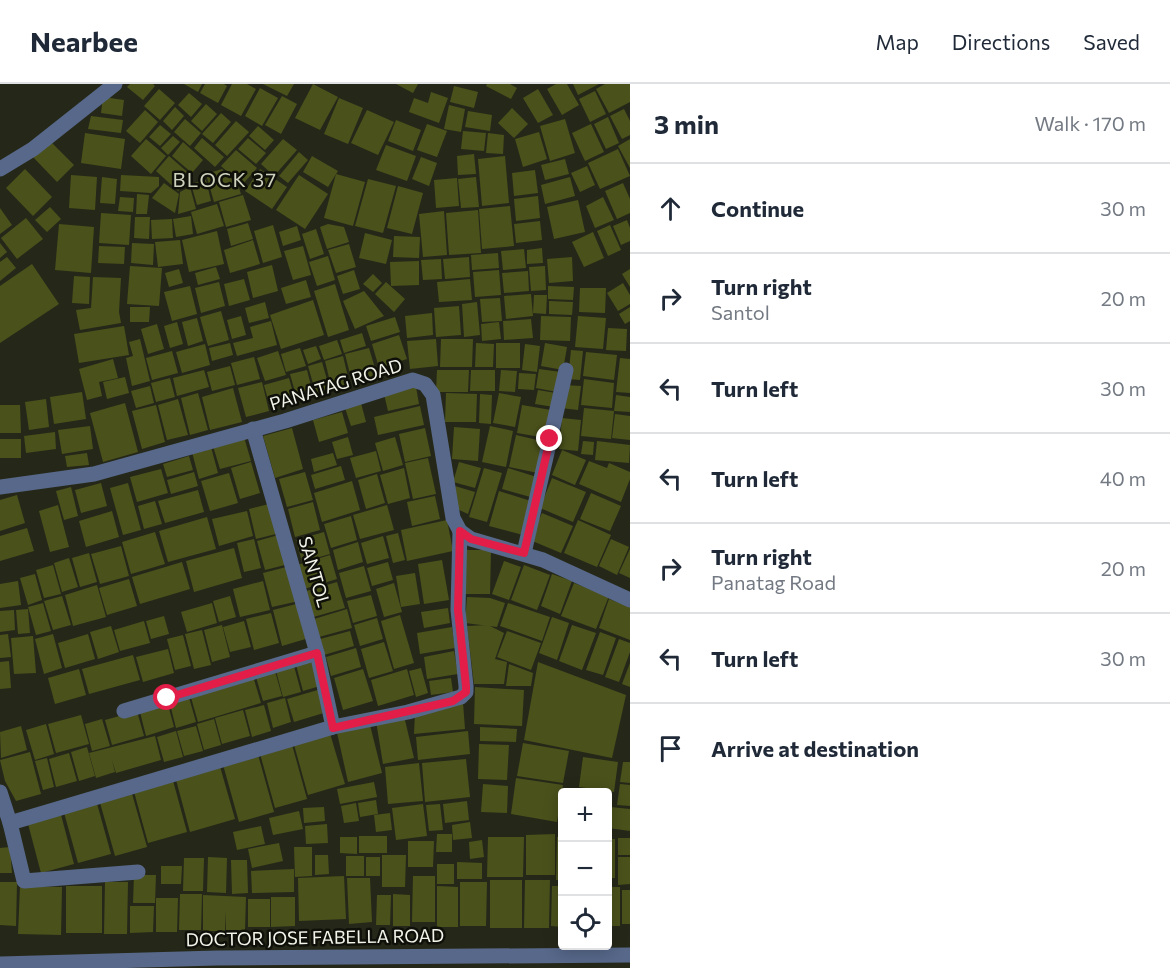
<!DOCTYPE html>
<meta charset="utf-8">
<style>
body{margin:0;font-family:Commissioner,sans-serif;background:#f2f2f3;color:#1f2937}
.controls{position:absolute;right:18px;bottom:18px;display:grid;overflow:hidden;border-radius:6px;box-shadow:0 3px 15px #0003}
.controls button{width:54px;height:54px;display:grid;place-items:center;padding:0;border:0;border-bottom:2px solid #e0e1e3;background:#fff;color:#1f2937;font:30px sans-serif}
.stop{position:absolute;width:18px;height:18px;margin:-14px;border:4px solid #e11d48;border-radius:50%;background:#fff}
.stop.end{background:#e11d48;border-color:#fff;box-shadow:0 2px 6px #0008}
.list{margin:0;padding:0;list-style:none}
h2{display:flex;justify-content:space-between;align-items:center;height:78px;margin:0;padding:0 24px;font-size:26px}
h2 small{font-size:20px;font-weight:400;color:#747a83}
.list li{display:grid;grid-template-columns:39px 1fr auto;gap:18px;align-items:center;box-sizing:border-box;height:90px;padding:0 24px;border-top:2px solid #e0e1e3}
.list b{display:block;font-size:22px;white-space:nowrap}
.list p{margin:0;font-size:20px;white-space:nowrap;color:#747a83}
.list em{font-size:20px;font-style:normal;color:#747a83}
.icon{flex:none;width:33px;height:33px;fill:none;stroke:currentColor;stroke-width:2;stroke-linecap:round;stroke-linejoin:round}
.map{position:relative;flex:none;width:630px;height:884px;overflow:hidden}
header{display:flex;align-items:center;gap:36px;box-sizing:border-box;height:84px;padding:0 30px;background:#fff;border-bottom:2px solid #e0e1e3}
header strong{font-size:28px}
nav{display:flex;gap:33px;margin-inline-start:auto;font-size:21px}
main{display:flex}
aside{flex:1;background:#fff}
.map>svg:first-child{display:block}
.building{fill:#4a511b}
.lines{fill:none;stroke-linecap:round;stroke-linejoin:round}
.minor{stroke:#57688a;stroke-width:15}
.route{stroke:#e11d48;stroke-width:8}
.labels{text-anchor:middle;stroke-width:5;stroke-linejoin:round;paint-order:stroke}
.street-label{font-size:18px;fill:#f3f5ea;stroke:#0f1009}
.neighbourhood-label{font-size:20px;letter-spacing:1.5px;fill:#ced2bd;stroke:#0f1009}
</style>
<header>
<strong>Nearbee</strong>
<nav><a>Map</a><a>Directions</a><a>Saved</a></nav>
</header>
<main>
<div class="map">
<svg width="630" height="884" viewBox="0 0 630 884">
<rect width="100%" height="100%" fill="#252818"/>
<g class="building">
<polygon points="130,0 153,0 155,2 143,16 127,3"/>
<polygon points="184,0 202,0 198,8"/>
<polygon points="205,0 224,0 227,2 218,19 200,9"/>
<polygon points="232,0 247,0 256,5 241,32 221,21"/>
<polygon points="263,0 294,0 287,12"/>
<polygon points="313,0 338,13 320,46 295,34"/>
<polygon points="396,0 418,0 413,9"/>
<polygon points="487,0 510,0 517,4 511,15 486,2"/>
<polygon points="556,0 567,0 579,21 562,31 547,5"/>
<polygon points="573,0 599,0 578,11"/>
<polygon points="605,0 630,0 630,18 609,29 596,5"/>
<polygon points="454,2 478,8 474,24 450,18"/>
<polygon points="260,4 278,14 262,42 245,32"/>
<polygon points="159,5 175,19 160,36 144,22"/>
<polygon points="538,5 553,31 538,39 523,14"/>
<polygon points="595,7 606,30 590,38 579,15"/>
<polygon points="431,8 448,14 439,39 409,28 414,14 428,19"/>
<polygon points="189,9 202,20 191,33 178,21"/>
<polygon points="282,12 297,20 281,50 265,41"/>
<polygon points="103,13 124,16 122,32 101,29"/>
<polygon points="339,14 363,24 348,60 324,50"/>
<polygon points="206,20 217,30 202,47 191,37"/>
<polygon points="449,21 465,25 461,48 444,45"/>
<polygon points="175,23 184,32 172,46 163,37"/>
<polygon points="512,24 528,40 514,54 498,39"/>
<polygon points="624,25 630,37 630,51 622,55 610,32"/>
<polygon points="145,26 158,38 140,59 126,47"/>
<polygon points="367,26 394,38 378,71 351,59"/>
<polygon points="468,27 492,31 490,47 465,43"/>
<polygon points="221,29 231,38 213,59 202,50"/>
<polygon points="91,32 123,36 121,49 88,45"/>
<polygon points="608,33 619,59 606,65 594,40"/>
<polygon points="185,35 201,49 190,62 174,48"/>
<polygon points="565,35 575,69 550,77 540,42"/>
<polygon points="396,36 421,46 413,67 388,57"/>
<polygon points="236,37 249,48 227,72 215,61"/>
<polygon points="427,40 447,47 437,73 417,66"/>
<polygon points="591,40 604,68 585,77 572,49"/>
<polygon points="160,41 171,50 160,62 149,53"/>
<polygon points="258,42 274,56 265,66 249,52"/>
<polygon points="463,47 486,49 484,67 461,65"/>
<polygon points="539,48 547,75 523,83 515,55"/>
<polygon points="85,49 125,55 121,85 81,79"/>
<polygon points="488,49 504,51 503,70 486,69"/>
<polygon points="173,52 180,58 168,71 161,64"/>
<polygon points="202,54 224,73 215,83 194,64"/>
<polygon points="248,54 266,69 256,80 238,65"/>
<polygon points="48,55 74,81 57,98 31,71"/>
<polygon points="146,55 166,72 151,90 131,72"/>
<polygon points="283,55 297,66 274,92 261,80"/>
<polygon points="630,55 630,84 618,62"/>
<polygon points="183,58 203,76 192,89 172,72"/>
<polygon points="386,61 416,72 407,97 376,86"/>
<polygon points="618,65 630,92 600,105 588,79"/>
<polygon points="236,66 257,84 242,101 221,82"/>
<polygon points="299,68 308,76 288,99 279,92"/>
<polygon points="474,70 476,90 458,91 457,72"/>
<polygon points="169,72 192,92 178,107 156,87"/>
<polygon points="312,72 338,87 328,103 303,88"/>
<polygon points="505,72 509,119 482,122 478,75"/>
<polygon points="421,73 437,79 429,102 412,95"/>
<polygon points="565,75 569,90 545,96 541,81"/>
<polygon points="587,82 595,101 580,108 571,89"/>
<polygon points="25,85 52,113 33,132 6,104"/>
<polygon points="222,85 238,101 241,110 214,118 206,90"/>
<polygon points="260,85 287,103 272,125 245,107"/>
<polygon points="535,86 538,109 514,112 512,89"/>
<polygon points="336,90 365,98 353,142 324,134"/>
<polygon points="71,91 97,93 95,126 69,124"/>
<polygon points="121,91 159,93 159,102 151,109 120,107"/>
<polygon points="299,91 328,110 305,145 276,126"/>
<polygon points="102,93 117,95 115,120 100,119"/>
<polygon points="476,93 479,123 461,124 458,95"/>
<polygon points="570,93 575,112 545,120 541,101"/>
<polygon points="457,94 459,122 436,124 434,96"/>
<polygon points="368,95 396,102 383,149 355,142"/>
<polygon points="206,96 211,117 197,121 191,100"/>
<polygon points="164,99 179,110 175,129 152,114"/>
<polygon points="623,99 630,115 630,129 617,135 605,107"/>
<polygon points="398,102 423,109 412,150 387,144"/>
<polygon points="190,103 196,125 178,130 180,108"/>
<polygon points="137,110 149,111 147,130 136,130"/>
<polygon points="243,111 251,136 226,143 219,118"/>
<polygon points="538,112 540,134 516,137 514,115"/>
<polygon points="120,113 134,114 133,128 118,127"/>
<polygon points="603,113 614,136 595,144 586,122"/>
<polygon points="578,116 585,148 554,155 547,123"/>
<polygon points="217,120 224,142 197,150 191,128"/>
<polygon points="510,122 514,162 482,165 479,125"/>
<polygon points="50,123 61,135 47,148 35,136"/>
<polygon points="0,124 12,141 0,150"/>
<polygon points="478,126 481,169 449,171 446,129"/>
<polygon points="444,127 447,171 423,173 419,130"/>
<polygon points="101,129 131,131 129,161 99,159"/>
<polygon points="191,132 193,150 176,153 173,135"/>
<polygon points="135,133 150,133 149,155 134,154"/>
<polygon points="26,134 43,155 17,175 1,154"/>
<polygon points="172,135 173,154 152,155 151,136"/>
<polygon points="627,136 630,144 630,157 621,161 613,142"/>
<polygon points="540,137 542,156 516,159 514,140"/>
<polygon points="248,139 253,155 231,162 227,145"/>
<polygon points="59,140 94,143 91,189 55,186"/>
<polygon points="328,140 344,143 349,158 327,165 320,143"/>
<polygon points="273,141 282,173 263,179 254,147"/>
<polygon points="610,141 621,166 608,172 597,147"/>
<polygon points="297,142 301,156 283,162 279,148"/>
<polygon points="316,145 324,170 310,175 302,150"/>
<polygon points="217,147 224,180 189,188 182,156"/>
<polygon points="593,148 604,174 584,183 572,158"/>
<polygon points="365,149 392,156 386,180 359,174"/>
<polygon points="394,152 420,153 419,174 393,173"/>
<polygon points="180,156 183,180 158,183 155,158"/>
<polygon points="253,156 260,180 230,189 224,166"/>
<polygon points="0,159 7,168 0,174"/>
<polygon points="132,159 154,160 153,181 131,179"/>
<polygon points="349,160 356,183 336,189 328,166"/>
<polygon points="99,162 125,163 124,180 98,179"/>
<polygon points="303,162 311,191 293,196 284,167"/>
<polygon points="542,164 543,179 527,180 527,166"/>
<polygon points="524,165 526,184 503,186 501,167"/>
<polygon points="498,169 499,184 472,186 471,171"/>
<polygon points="328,172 335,196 317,202 309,178"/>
<polygon points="7,173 16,184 0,197 0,178"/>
<polygon points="469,173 470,193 445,195 443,175"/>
<polygon points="572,173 573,197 549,199 547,175"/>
<polygon points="441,175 442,195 423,196 421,176"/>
<polygon points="419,177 419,201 391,202 390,178"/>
<polygon points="32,180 59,220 0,259 0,202"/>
<polygon points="272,181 278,207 253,214 247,188"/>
<polygon points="130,182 162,184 159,222 127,220"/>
<polygon points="545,182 546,206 531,207 529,183"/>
<polygon points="216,183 220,195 198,201 195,189"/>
<polygon points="179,185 183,199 169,203 165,189"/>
<polygon points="630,185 630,203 622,190"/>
<polygon points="354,186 360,205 343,210 337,192"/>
<polygon points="499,186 501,211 475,213 473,188"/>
<polygon points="528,187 529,207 504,209 502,189"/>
<polygon points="373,190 382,199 373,208 363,200"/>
<polygon points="74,192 90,193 89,220 72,219"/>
<polygon points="93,193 121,194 119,228 121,239 80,246 76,226 91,224"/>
<polygon points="244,195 250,216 229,222 224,200"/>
<polygon points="470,195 472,216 439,218 437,198"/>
<polygon points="306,196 311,213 286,220 281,204"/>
<polygon points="219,198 225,222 201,229 195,204"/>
<polygon points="386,198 405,215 394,228 375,210"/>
<polygon points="623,199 630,211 630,220 618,227 607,209"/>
<polygon points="335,200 349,246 328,253 314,207"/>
<polygon points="190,202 197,230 172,237 164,208"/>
<polygon points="548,202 574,203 573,216 548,215"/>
<polygon points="580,204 606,204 605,229 579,228"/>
<polygon points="364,207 384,232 355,245 343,217"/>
<polygon points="531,210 533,232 506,235 504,212"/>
<polygon points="534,211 547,211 546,230 533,229"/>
<polygon points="500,214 502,237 482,238 480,215"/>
<polygon points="313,216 324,251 281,265 270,231"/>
<polygon points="549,217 573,218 572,231 549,230"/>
<polygon points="265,218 269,234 249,239 245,224"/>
<polygon points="477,218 480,251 464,253 462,220"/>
<polygon points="459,222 461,251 436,253 434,224"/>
<polygon points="130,223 150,223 149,238 130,238"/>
<polygon points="630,223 630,237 625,240 619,230"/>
<polygon points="221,227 229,256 208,262 200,233"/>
<polygon points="432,229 433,251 407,254 405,232"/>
<polygon points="241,232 246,251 232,255 227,236"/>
<polygon points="541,232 571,233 570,257 540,256"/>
<polygon points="578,232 606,234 603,265 575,263"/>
<polygon points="395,233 400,248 371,257 366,242"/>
<polygon points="197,234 203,257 188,262 182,238"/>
<polygon points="531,235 533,254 504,256 503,237"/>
<polygon points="271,237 277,261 237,272 233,259 253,254 250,243"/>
<polygon points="177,238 183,260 170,264 164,242"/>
<polygon points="499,238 501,255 482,257 481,240"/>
<polygon points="157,240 164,265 148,270 141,245"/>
<polygon points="124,242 129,271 79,279 74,250"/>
<polygon points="608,244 627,245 626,267 606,266"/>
<polygon points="362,249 366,262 344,269 340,256"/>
<polygon points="399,251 407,275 379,284 372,260"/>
<polygon points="140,255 150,297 132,302 126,274 133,272 129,258"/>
<polygon points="436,255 438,282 410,285 407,257"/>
<polygon points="441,255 473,255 472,283 440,283"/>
<polygon points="337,256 342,270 324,276 319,262"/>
<polygon points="230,259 233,271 212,277 209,264"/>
<polygon points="476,259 494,260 493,283 475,283"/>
<rect x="496" y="259" width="24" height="25"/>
<polygon points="545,259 567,263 563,286 541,282"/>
<polygon points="205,260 210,281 182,289 176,268"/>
<polygon points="525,260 540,262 537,288 522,286"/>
<polygon points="316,262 321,275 308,280 303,266"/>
<polygon points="300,264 306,282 286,288 281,270"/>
<polygon points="369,264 377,291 352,298 345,270"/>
<polygon points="571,266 583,267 580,296 568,295"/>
<polygon points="172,267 178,289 152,296 146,274"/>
<polygon points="278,267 286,291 265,297 257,274"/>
<polygon points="586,268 617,271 614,296 583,292"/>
<polygon points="343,272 350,301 332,306 325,277"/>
<polygon points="254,273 260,295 237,301 231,279"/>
<polygon points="620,274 630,275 630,309 616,308"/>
<polygon points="113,275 118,294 99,298 102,312 87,316 79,285"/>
<polygon points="322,278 330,306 316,310 308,282"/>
<polygon points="230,282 235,301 212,307 207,288"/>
<polygon points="539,285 561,288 557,308 536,304"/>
<polygon points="204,286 209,303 177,312 173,294"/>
<polygon points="307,286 313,310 297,315 290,290"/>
<polygon points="437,286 469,286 468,308 436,308"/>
<polygon points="471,286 495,286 495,307 470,307"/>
<polygon points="501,286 517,287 515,308 499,307"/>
<polygon points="519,289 536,290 534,306 518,305"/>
<polygon points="125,293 129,309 107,315 103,298"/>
<polygon points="170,294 175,313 156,318 151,299"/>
<polygon points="289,294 295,316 270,323 264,301"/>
<polygon points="584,295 614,299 612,324 581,321"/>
<polygon points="262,298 269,327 246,333 238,304"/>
<polygon points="564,301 581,302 578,326 561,324"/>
<polygon points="150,302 154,319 136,324 131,307"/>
<polygon points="416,303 419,320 388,327 384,310"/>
<polygon points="233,304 242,338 210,346 202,313"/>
<polygon points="538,306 556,309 554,323 535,320"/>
<polygon points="82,308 86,335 54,340 50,313"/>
<polygon points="198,309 208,346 190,351 181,314"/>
<polygon points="446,309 477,310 476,338 445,338"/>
<polygon points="499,309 521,313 515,343 493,339"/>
<polygon points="480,310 492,311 491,340 479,339"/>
<polygon points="616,311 630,313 630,328 614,327"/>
<polygon points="46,315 49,343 29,346 25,318"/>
<polygon points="178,315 188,351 167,356 158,321"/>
<polygon points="125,319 138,368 103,378 90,329"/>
<polygon points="361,319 366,338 351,342 345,324"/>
<polygon points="0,321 20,321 21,349 0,349"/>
<polygon points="156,321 165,358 142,365 132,327"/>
<polygon points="522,321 551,326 546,354 517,349"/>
<polygon points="420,322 424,341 378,351 374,333"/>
<polygon points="584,324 614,327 611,355 581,352"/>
<polygon points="342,328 348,349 319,358 313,336"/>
<polygon points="615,330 630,332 630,356 612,354"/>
<polygon points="562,334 581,336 578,367 559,365"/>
<polygon points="90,342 93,365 62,370 58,346"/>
<polygon points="490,342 513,347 506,383 482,378"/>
<polygon points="454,343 480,345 478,377 452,375"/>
<polygon points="292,344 303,385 275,394 263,352"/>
<polygon points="425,344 431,372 405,378 399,350"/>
<polygon points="55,348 56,365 26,369 24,352"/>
<polygon points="516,351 546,358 538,389 509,383"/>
<polygon points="244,353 251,377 220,385 213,362"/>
<polygon points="348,353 353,371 337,375 332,358"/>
<polygon points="395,353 403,381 383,387 375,359"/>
<rect x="0" y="355" width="21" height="19"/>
<polygon points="583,357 594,358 593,371 581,370"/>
<polygon points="597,357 630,361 629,379 595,376"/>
<polygon points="211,363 218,389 199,395 192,368"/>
<polygon points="562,366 586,376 575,401 552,391"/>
<polygon points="376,367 381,387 356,394 350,374"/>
<polygon points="87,369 89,381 67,383 65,372"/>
<polygon points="333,369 337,381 314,388 311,375"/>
<polygon points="189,372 193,386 167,393 163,380"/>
<polygon points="428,374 436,410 413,415 405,379"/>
<polygon points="589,377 607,384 609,379 630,388 630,395 621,418 579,400"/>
<polygon points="251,378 260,409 240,415 231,384"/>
<polygon points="459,378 481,384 475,404 453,398"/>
<polygon points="341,382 345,396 315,405 311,391"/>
<polygon points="404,384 410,414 388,420 380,391"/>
<polygon points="484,384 502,389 487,438 469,433"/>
<polygon points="508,384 540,394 534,414 502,405"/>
<polygon points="161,385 168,409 137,418 130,393"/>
<polygon points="194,388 198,402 171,410 167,396"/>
<polygon points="305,388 313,416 287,423 279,395"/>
<polygon points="229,389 238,419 210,427 201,397"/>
<polygon points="377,390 385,419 366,425 358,396"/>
<polygon points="552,394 586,408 573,438 540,424"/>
<polygon points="352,397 360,426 322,438 314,409"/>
<polygon points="101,399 107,422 81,429 75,406"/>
<polygon points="128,399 141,446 123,451 110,404"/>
<polygon points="455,402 475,408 468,430 457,425"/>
<polygon points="71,403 78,432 64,436 56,407"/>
<polygon points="198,406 204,428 165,439 158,417"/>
<polygon points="499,407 534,418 523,451 489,442"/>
<polygon points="591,409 621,422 610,447 580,435"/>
<polygon points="17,411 25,439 0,447 0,416"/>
<polygon points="435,412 440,435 412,442 407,418"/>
<polygon points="155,417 162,440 144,445 138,422"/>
<polygon points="313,418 320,446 295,453 288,425"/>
<polygon points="273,419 280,449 256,455 249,425"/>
<polygon points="58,421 69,463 50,468 39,427"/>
<polygon points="387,421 394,446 360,455 353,431"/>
<polygon points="112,427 119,453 86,463 79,437"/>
<polygon points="247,427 253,452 219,462 212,435"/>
<polygon points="542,429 573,442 561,469 530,456"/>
<polygon points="351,432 357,456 331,464 324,440"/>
<polygon points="207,433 216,465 168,478 159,447"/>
<polygon points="447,436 453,467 407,477 401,446"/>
<polygon points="578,436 611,451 597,483 564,469"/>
<polygon points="27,444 34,467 0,477 0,452"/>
<polygon points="155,448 165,480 131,490 122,458"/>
<polygon points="324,448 330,470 302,478 296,456"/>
<polygon points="398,449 405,476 393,479 386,452"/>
<polygon points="282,450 289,480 265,486 257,457"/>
<polygon points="383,452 389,474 367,480 361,459"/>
<polygon points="254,455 261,484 244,488 237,459"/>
<polygon points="611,455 629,463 617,491 599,482"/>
<polygon points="358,458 363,478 338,486 333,466"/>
<polygon points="121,462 129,492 100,500 91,470"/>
<polygon points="234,464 242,494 194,508 186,477"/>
<polygon points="630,465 630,494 619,489"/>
<polygon points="465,466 491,466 490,510 464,510"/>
<polygon points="89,469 97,498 80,503 72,474"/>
<polygon points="330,471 337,495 304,505 297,481"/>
<polygon points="69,474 78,503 62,508 54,479"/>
<polygon points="442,476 449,516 424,520 418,480"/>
<polygon points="504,477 521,483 509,516 492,510"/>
<polygon points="182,478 190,505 140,520 132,493"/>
<polygon points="388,478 393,496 372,502 367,484"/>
<polygon points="53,481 61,510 44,514 36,486"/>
<polygon points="524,481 550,491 537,526 511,516"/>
<polygon points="290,482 299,517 272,523 263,489"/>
<polygon points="364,482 371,507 346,514 339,489"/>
<polygon points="415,489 420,520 401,523 396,492"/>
<polygon points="35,490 42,516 28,521 20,494"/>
<polygon points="552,490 572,497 560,530 541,522"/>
<polygon points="129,495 137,522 107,531 99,504"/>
<polygon points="18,497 21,521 0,524 0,500"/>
<polygon points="263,497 270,526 240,533 233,505"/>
<polygon points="337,498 345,524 310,534 303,508"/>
<polygon points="394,499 402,528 384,533 376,505"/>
<polygon points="574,499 609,512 596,545 561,532"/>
<polygon points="97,501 106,533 73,542 65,511"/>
<polygon points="371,511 377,532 353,539 347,517"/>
<polygon points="62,512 71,541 53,546 44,517"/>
<polygon points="230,512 236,533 219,538 213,517"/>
<polygon points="467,513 490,514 505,519 497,543 465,539"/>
<polygon points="609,515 630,523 630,556 599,544"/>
<polygon points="43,519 51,547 36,551 28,523"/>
<polygon points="212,519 217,539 187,548 181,528"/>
<polygon points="300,519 309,554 282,562 273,526"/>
<polygon points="508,519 550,533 542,557 500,542"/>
<polygon points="448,524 450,539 424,544 421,528"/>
<polygon points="28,525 30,549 18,550 16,526"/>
<polygon points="347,525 352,544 319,553 314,535"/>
<polygon points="14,526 15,546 0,548 0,527"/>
<polygon points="271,529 279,559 254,566 246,535"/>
<polygon points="400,531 414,579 394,585 381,537"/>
<polygon points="164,532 169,550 151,555 146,537"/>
<polygon points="552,533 569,539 557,576 539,569"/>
<polygon points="377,534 383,555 360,562 354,541"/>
<polygon points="144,537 150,559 120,567 114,546"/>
<polygon points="244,537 251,563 230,568 223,543"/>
<polygon points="222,541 230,573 212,578 204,546"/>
<polygon points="488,541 504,549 495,575 507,578 504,600 474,600 467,542"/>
<polygon points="572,541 596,549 582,586 559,577"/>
<polygon points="111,542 119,568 98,575 90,548"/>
<polygon points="452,543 455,564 420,570 417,549"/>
<polygon points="202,546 211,581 194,585 185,550"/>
<polygon points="350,547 354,562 324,571 320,555"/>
<polygon points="507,547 541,559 531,586 497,573"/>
<polygon points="600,548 616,554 603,591 586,586"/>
<polygon points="8,550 11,573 0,574 0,551"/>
<polygon points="53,550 62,584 44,590 35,555"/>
<polygon points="88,550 95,575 65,584 58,559"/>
<polygon points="183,551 191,582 175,586 167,555"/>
<polygon points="33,552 36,589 14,590 11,554"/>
<polygon points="619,555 630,559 630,568 619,598 605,593"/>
<polygon points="384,558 393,587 369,594 361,565"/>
<polygon points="356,564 361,583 331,592 326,573"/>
<polygon points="168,565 174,589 143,598 136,573"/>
<polygon points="454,567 458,590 427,595 424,573"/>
<polygon points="133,571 140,596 89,610 82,585"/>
<polygon points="313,576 320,602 303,607 296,581"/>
<polygon points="9,577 11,604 0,605 0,578"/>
<polygon points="538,578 626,611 612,674 524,656"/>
<polygon points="630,579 630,603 622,600"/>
<polygon points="509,580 533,589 531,602 506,602"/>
<polygon points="294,582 301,608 283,613 276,587"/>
<polygon points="421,584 428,609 416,613 409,587"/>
<polygon points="79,585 86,611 55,620 48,594"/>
<polygon points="363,585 373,617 343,626 334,594"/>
<polygon points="407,585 414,611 378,622 371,596"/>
<polygon points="275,587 282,612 263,617 256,593"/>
<polygon points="253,592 261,619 198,638 190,610"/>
<polygon points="451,594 453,608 431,611 429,597"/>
<polygon points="475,603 524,606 522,642 474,640"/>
<polygon points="321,605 327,628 294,638 287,615"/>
<polygon points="188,610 196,638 176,644 169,616"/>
<polygon points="285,614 291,638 273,644 267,619"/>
<polygon points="167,617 174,643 146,652 139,624"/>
<polygon points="463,619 465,645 414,650 415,628"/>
<polygon points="264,621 271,647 252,653 245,626"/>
<polygon points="243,626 250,652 222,660 215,634"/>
<polygon points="137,627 144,652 112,661 105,636"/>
<polygon points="81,631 89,660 56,669 48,640"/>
<polygon points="404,632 414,674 383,680 376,637"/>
<polygon points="102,635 110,662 92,667 85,640"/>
<polygon points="214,635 221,661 204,666 197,640"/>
<polygon points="369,637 382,689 348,698 336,644"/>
<polygon points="46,640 54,670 35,676 26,646"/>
<polygon points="21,642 27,666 1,674 0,648"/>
<polygon points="196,642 203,667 184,672 177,647"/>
<polygon points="480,643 517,645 516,658 480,657"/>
<polygon points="329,646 345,700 308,711 293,657"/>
<polygon points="176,647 183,673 164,678 157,653"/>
<polygon points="468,647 470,670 418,676 416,653"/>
<polygon points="155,652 161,676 116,689 112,676 115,688 96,694 89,669"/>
<polygon points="291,657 307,715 275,724 259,666"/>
<polygon points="523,659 569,667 563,699 517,692"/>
<polygon points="479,660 509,661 507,696 478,695"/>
<polygon points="87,663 95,692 79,697 71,668"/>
<polygon points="257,667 274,728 239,738 222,677"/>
<polygon points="30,668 41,710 16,717 5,697 0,676"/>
<polygon points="69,669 77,697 56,703 49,675"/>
<polygon points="583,673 618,678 614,708 579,703"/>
<polygon points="47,674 54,703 43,706 35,677"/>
<polygon points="466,675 470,713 425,718 422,679"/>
<polygon points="623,678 630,678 630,699 620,698"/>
<polygon points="219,679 235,735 190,748 175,692"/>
<polygon points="419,679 423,717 388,720 385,683"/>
<polygon points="172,693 187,748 148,759 133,704"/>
<polygon points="516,694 563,701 557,738 511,730"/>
<polygon points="374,698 377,713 340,720 337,705"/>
<polygon points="483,700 508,702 507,729 481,728"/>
<polygon points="620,700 630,701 630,722 617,721"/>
<polygon points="131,706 147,763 115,772 99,715"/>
<polygon points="96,716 111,770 78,779 63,725"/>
<polygon points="376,716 378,730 360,733 358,719"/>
<polygon points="467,717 469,736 445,739 443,720"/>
<polygon points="356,719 359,737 344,739 341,722"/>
<polygon points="423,720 427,752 396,756 392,724"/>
<polygon points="440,720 443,746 429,747 426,721"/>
<polygon points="324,723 325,737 304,739 303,724"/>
<polygon points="610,723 630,725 630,747 608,744"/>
<polygon points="60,727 74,780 41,789 27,736"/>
<polygon points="299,727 303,745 273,751 269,734"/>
<polygon points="390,729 392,746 376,748 374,731"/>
<polygon points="470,738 472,754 453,756 452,741"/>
<polygon points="327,740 328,759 306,760 305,742"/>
<polygon points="261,742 265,760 237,766 233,748"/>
<polygon points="437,750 452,750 452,768 436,768"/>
<polygon points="555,750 555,791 526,791 526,751"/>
<rect x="359" y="752" width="28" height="17"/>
<polygon points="340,753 357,753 357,770 340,769"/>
<polygon points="488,753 524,753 523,793 487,793"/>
<polygon points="557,753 562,753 562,796 556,796"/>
<rect x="618" y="754" width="12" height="17"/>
<rect x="608" y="755" width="7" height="39"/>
<polygon points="482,756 484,773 470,775 469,758"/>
<polygon points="408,757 434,757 433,783 408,783"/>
<polygon points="279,759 283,777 252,784 248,765"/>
<polygon points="10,763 12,789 0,789 0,764"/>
<polygon points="294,763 312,763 312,792 295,793"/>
<polygon points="315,771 328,771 329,790 315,791"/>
<polygon points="382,771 406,771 405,803 382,803"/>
<rect x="346" y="772" width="18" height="20"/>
<polygon points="208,773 227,774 226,809 207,808"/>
<rect x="366" y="773" width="14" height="19"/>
<polygon points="618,773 630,773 630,800 618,801"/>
<polygon points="184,774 204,774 203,807 183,807"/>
<polygon points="231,776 247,776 248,809 232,810"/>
<polygon points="457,778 482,779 482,795 457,795"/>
<rect x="437" y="780" width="17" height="20"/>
<polygon points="161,782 182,782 181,800 161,800"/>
<polygon points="294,785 294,808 252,809 251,787"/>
<polygon points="134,791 156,791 155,819 133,819"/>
<polygon points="344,792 346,835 299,837 298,794"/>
<polygon points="413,792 435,792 435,838 412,838"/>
<polygon points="347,794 370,794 372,838 349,840"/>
<rect x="490" y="796" width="32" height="48"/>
<polygon points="525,796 550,796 549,844 524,844"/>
<polygon points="0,798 17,798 16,842 0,841"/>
<polygon points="105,798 128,798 127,850 104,850"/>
<polygon points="460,798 487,798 486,842 460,842"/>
<polygon points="20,802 62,803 61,851 18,850"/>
<rect x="66" y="802" width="36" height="47"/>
<polygon points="437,802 458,803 458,843 437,843"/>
<polygon points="552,802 562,802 562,843 551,842"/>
<rect x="608" y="803" width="12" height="39"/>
<rect x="622" y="806" width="8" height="34"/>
<polygon points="180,810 202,810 201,846 179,846"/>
<polygon points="393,810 410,811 410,842 393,842"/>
<polygon points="203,811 246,813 245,846 226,846 226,827 225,847 203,847"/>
<polygon points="377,811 391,811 390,841 376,841"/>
<polygon points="271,813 295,813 295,842 271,843"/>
<polygon points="156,814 178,814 177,848 156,848"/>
<rect x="248" y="815" width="22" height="28"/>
<polygon points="130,822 154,822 153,848 130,849"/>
</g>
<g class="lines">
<g class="minor">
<polyline points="0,85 33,65 115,0"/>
<polyline points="253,345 317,569 333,643"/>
<polyline points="0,403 94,390 285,337 413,296 425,300 433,311 453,434 460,447 471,455 543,476 630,516"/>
<polyline points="524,469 566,286"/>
<polyline points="124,627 317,569"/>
<polyline points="0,708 10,739 24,797 138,788"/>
<polyline points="10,739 333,643 408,628 461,613 466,608 466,602 458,526 460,447"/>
<polyline points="0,880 217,874 630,871"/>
</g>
</g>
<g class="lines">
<polyline class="route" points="167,614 317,569 333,644 453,617 466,608 466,602 458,526 460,447 471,455 524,469 550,355"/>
</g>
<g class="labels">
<g class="street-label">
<text transform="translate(336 301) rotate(-17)" y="6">PANATAG ROAD</text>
<text transform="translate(314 488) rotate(74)" y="6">SANTOL</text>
<text transform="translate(315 854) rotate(-1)" y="6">DOCTOR JOSE FABELLA ROAD</text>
</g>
<g class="neighbourhood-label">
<text x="225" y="103">BLOCK 37</text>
</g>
</g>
</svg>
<div class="controls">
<button>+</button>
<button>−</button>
<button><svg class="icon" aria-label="locate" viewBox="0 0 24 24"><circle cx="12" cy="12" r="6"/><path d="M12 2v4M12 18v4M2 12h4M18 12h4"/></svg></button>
</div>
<div class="stop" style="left:167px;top:614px"></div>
<div class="stop end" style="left:550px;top:355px"></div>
</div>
<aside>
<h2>3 min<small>Walk · 170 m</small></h2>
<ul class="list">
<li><svg class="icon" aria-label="ahead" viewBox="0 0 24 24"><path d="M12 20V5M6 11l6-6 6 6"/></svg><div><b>Continue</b></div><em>30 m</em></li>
<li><svg class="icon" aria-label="right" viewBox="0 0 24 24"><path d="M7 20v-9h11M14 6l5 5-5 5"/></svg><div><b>Turn right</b><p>Santol</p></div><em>20 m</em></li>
<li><svg class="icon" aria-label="left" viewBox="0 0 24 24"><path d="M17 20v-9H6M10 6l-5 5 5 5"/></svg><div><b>Turn left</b></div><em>30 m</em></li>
<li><svg class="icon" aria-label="left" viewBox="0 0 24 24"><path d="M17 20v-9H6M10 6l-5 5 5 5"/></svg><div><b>Turn left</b></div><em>40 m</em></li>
<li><svg class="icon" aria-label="right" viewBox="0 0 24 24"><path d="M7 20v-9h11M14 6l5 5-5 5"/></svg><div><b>Turn right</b><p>Panatag Road</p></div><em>20 m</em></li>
<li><svg class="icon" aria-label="left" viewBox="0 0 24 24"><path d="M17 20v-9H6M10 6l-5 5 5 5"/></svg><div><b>Turn left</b></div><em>30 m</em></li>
<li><svg class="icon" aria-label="arrive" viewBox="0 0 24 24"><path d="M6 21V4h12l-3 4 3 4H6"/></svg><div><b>Arrive at destination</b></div></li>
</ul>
</aside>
</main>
